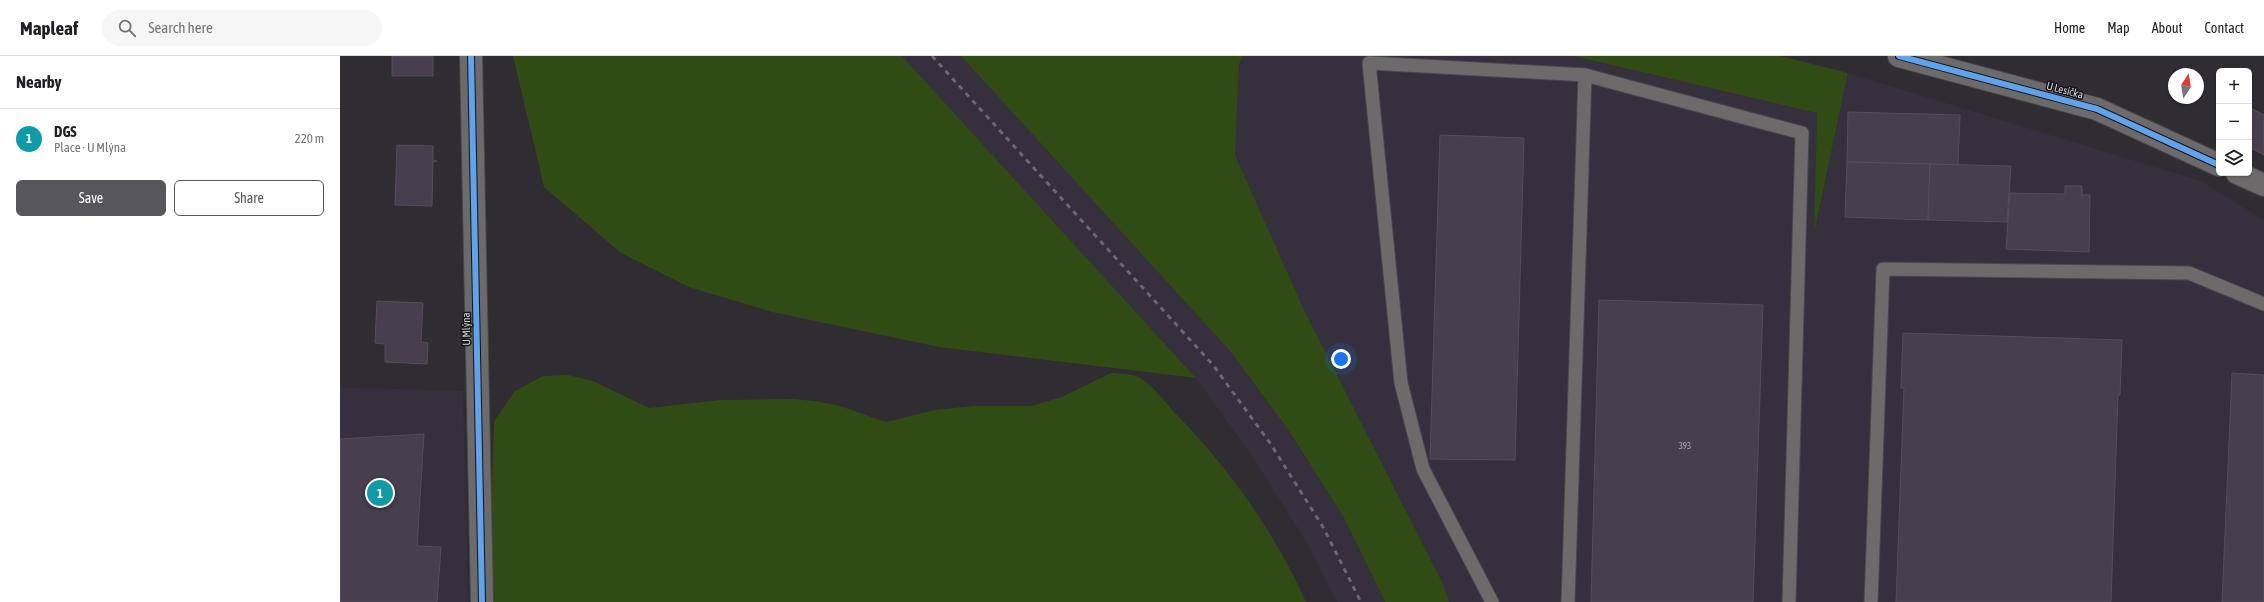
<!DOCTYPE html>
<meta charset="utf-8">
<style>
body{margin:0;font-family:"Asap Condensed",sans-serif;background:#f6f6f6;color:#202124}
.controls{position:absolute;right:12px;top:12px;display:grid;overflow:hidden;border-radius:6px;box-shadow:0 1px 3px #0004}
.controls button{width:36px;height:36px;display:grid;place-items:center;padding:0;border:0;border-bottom:1px solid #e0e0e0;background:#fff;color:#202124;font:20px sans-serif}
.compass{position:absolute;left:1828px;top:12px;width:36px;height:36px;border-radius:50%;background:#fff;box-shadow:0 1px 3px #0004;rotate:12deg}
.you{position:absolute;left:1001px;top:303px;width:14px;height:14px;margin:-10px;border:3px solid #fff;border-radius:50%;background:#1a73e8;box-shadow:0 0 0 6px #1a73e833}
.badge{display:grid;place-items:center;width:26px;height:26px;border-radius:50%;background:#57575b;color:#fff;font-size:13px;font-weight:700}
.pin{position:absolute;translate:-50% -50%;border:2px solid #fff;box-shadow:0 1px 4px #0006}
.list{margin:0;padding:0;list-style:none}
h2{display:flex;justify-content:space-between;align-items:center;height:52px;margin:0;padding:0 16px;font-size:17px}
h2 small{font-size:13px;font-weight:400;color:#757577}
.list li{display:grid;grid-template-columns:26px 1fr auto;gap:12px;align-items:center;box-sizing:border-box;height:60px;padding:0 16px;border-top:1px solid #e0e0e0}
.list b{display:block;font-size:15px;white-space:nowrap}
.list p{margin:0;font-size:13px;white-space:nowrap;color:#757577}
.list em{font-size:13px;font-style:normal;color:#757577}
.actions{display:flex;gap:8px;padding:12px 16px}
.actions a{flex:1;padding:9px 0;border:1px solid #57575b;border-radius:6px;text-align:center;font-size:14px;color:#57575b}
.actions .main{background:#57575b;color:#fff}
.icon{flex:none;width:22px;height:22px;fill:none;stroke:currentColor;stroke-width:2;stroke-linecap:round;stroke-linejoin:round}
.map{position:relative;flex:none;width:1924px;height:546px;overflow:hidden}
header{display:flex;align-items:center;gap:24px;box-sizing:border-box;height:56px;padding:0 20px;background:#fff;border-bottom:1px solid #e0e0e0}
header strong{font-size:19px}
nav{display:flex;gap:22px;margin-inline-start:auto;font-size:14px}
.search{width:280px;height:36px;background:#f6f6f6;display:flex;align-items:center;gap:10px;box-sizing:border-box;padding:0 14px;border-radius:22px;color:#757577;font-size:15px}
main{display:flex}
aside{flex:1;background:#fff}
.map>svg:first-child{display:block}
.built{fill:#362f3d}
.green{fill:#314b15}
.building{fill:#473e4e;stroke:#525156}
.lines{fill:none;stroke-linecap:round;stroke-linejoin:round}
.service-casing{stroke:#4a474c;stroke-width:15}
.minor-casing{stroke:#4a474c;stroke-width:24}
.service{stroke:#6d6a6c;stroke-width:13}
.minor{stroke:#6d6a6c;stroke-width:22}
.rail{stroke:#6b696c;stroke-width:3;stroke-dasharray:5 5;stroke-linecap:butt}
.cycleway-casing{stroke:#161418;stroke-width:8}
.cycleway{stroke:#60a3ed;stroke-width:6}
.labels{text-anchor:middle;stroke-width:3;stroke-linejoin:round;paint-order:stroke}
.number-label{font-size:9px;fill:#b2adb6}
.street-label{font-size:11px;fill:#d5d2d8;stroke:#161418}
</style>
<header>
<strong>Mapleaf</strong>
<div class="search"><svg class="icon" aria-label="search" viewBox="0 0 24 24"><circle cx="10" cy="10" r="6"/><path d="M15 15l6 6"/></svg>Search here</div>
<nav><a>Home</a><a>Map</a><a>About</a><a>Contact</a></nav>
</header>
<main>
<aside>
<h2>Nearby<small></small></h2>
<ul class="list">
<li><span class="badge" style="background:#0f9aa8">1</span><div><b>DGS</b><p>Place · U Mlýna</p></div><em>220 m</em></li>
</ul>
<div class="actions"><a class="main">Save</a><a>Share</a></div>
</aside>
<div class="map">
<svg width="1924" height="546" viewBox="0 0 1924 546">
<rect width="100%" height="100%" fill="#2f2c32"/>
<g class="built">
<polygon points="562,0 621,0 890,295 949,375 1003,460 1045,546 997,546 964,482 912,400 856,322"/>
<polygon points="903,0 1233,0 1477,57 1475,175 1508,17 1861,125 1924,164 1924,546 1109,546 1104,530 966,258 895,99 899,8"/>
<polygon points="0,331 123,335 128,546 0,546"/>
</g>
<g class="green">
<polygon points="173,0 562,0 856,322 599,291 432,256 349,231 281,197 204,131"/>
<polygon points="621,0 903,0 899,8 895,99 966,258 1104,530 1109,546 1045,546 1003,460 949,375 890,295"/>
<polygon points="1233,0 1440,0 1508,17 1474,178 1477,57"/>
<path d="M771,317C781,318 795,317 803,324C815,332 825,346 835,357C889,412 934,475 966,546H149L154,365L175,335L203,320L228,319L253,325L309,352L380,344L451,343L475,345L500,350L546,366L594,354L633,350H691L722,341Z"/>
</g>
<g class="building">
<rect x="52" y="0" width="41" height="20"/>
<polygon points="1909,51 1924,59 1924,99 1909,91"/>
<polygon points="1508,56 1620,59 1618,109 1507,106"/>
<polygon points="1100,79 1184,82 1175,404 1090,403"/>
<polygon points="57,89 93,90 93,105 97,105 93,106 92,150 55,149"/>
<polygon points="1507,106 1590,108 1588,164 1505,161"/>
<polygon points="1590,108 1671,110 1667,166 1588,164"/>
<polygon points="1725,130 1742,130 1742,139 1750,139 1749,196 1666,193 1670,137 1725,138"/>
<polygon points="1259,244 1423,249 1413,546 1251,546"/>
<polygon points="37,245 83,247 81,286 88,287 87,308 45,306 45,288 35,287"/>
<polygon points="1563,277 1782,284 1780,339 1778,339 1771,546 1556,546 1564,332 1561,332 1561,330"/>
<polygon points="1892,317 1924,319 1924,546 1882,546"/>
<polygon points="84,378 77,490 101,491 97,546 0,546 0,383"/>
</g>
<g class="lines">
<defs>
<g id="service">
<polyline points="1152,546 1083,413 1061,327 1029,7 1245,19 1462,77 1449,546"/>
<polyline points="1228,546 1245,19"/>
<polyline points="1531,546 1543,213 1849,217 1924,248"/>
</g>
<g id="minor">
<polyline points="131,0 142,546"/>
<polyline points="1559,0 1757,53 1879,109"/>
<polyline points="1897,117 1924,129"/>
</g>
</defs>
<use href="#service" class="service-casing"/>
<use href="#minor" class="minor-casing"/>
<use href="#service" class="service"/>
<use href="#minor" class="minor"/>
<polyline class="rail" points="592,0 873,309 930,387 983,471 1021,546"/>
<defs>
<g id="cycleway">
<polyline points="131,0 142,546"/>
<polyline points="1559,0 1757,53 1879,109"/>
</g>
</defs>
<use href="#cycleway" class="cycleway-casing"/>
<use href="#cycleway" class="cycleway"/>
</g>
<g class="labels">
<g class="number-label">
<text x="1345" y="393">393</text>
</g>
<g class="street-label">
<text transform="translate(1725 34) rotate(15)" y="4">U Lesíčka</text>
<text transform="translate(126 273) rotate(-91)" y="4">U Mlýna</text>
</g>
</g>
</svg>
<div class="controls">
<button>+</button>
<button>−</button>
<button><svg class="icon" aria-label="layers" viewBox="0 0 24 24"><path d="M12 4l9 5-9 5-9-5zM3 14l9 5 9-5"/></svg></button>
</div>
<svg class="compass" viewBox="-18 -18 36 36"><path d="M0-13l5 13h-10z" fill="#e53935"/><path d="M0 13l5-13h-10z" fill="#757577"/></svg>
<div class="you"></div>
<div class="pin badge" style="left:40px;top:437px;background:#0f9aa8">1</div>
</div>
</main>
